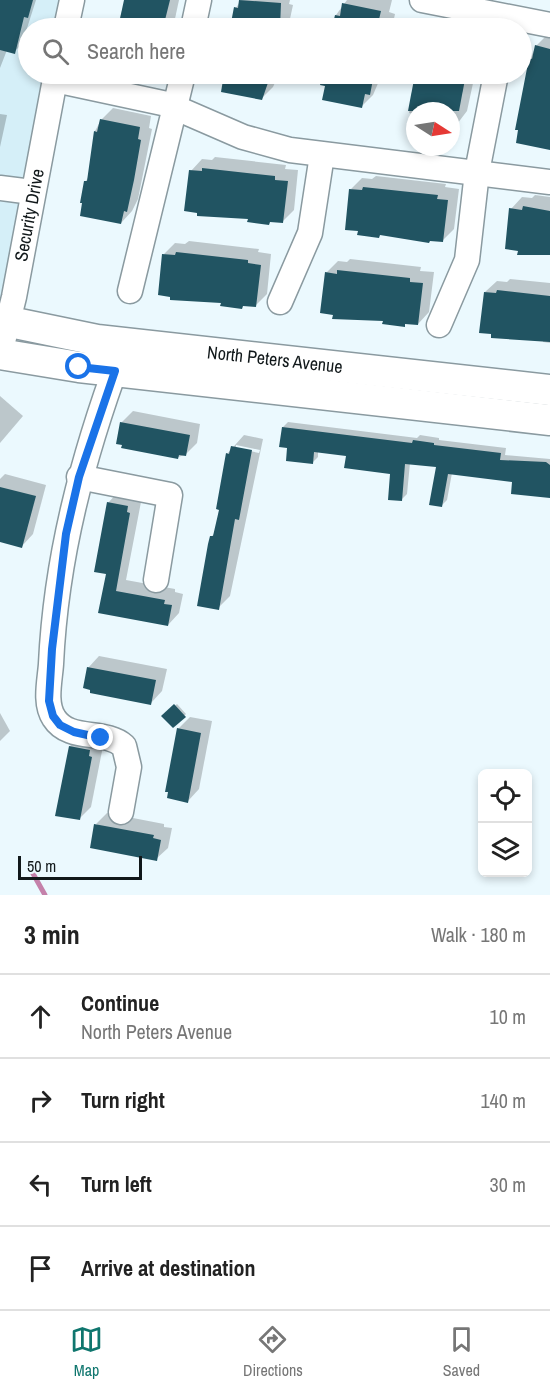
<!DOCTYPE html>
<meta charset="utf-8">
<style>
body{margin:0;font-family:"Archivo Narrow",sans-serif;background:#f2f2f2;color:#222}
.controls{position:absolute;right:18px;bottom:18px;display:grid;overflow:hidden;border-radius:9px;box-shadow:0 3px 9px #0003}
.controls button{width:54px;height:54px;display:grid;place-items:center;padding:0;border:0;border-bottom:2px solid #e0e0e0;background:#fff;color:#222;font:30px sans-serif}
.compass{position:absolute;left:406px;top:102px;width:54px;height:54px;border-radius:50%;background:#fff;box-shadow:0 3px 9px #0003;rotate:102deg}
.scale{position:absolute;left:18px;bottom:15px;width:124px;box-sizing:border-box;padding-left:6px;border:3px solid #11181a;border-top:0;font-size:16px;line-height:21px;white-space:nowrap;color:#11181a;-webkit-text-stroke:4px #ebf9fe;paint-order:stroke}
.stop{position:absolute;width:18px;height:18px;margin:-14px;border:4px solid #1a73e8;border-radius:50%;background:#fff}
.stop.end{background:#1a73e8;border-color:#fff;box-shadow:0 2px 6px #0008}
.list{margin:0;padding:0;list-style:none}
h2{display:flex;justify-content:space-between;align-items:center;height:78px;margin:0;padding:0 24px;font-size:26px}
h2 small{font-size:20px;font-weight:400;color:#767676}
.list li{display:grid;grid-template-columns:39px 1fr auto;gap:18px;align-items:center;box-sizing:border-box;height:84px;padding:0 24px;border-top:2px solid #e0e0e0}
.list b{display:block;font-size:22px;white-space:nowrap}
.list p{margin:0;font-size:20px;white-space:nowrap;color:#767676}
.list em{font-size:20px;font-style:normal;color:#767676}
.icon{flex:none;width:33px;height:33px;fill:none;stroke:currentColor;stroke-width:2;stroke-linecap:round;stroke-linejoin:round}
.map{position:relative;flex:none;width:550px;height:895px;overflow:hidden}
.search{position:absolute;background:#fff;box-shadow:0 3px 9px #0003;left:18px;right:18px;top:18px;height:66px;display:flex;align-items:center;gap:15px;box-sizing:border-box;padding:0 21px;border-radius:33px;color:#767676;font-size:22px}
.sheet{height:414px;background:#fff}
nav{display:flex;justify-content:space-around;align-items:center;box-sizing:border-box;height:84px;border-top:2px solid #e0e0e0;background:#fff;font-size:16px;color:#767676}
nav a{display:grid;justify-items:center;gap:3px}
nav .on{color:#0f766e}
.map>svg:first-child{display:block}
.built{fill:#d5eff8}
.shadow{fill:#0003;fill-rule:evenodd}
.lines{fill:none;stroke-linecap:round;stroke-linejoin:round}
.stream{stroke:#c481aa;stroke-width:5}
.building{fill:#215462}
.minor-casing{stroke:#8a9aa0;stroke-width:27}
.major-casing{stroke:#8a9aa0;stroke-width:33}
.minor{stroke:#fff;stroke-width:24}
.major{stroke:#fff;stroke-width:30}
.route{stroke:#1a73e8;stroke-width:8}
.labels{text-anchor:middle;stroke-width:6;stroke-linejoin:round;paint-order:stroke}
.street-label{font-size:18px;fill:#11181a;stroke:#ebf9fe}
</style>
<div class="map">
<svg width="550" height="895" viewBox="0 0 550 895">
<rect width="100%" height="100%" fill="#ebf9fe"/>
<polygon class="built" points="0,0 72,0 66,28 28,28 28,74 56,74 0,320"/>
<g class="shadow">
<polygon points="0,0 36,0 22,44 14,52 7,50 0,68"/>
<polygon points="125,0 179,0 173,28 117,28"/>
<polygon points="241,0 290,0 289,4 293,5 288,28 232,28 236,8"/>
<polygon points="347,0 392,0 389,12 395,14 392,28 333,28 336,15"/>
<polygon points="442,21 478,28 434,28"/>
<polygon points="547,35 550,35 550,148 530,59 536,46"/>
<polygon points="223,74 279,74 273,87 261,99 222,77"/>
<polygon points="324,74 382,74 373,95 362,106 322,84"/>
<polygon points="417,74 475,74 467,111 451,132 451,111 415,111 415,128 410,128 413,114 409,113"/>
<polygon points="113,108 151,116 149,128 152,129 138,199 132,211 121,223 85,182 88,178 95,131 101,120"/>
<polygon points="0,114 7,115 0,147"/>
<polygon points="215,157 286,165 285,169 298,170 294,210 282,222 249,218 191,171 202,159 212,160"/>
<polygon points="376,176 446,184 445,187 459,189 454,229 442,241 351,189 362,178 372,179"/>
<polygon points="535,195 550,197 550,255 511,209 522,197 532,198"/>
<polygon points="189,241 259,249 258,252 271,254 267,294 255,306 222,302 164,254 175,243 185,244"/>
<polygon points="350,259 421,267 420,271 434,272 429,312 418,324 384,320 326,273 338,261 347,262"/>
<polygon points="510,279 550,283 550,343 543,342 543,340 485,292 497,281 507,282"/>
<polygon points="0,396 23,416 0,443"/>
<polygon points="133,411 200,424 197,443 185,455 178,457 124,444 121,423"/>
<polygon points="288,422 417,438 420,435 439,438 439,440 506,448 505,455 550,459 550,497 514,480 452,473 447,500 442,505 437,466 410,463 407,494 402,499 392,472 347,455 318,451 318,457 312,463 289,447 283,427"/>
<path d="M244,435L263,439L230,596L218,608L211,537L216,532L227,454ZM236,445L260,450L259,453L236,448Z"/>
<polygon points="5,474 46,485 33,534 22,546 0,540 0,479"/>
<polygon points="119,491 138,495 137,501 141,502 126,580 175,589 175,592 183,594 179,613 168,625 100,612 107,573 108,503"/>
<polygon points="99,656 167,669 162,691 151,703 88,668"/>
<polygon points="177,704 186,714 173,726 164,716"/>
<polygon points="0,713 10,731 0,741"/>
<polygon points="190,717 212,721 199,789 188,801 170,791 178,729"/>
<polygon points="82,735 103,746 91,807 79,819 70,746"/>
<polygon points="107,813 164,824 164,827 172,828 168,848 156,859 96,824"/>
</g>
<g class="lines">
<polyline class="stream" points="31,870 45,895"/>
</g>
<g class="building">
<polygon points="0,0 33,0 28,18 24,17 15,54 0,50"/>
<polygon points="124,0 170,0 163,28 118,28"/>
<polygon points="239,0 281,3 280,28 230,28 234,7 238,8"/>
<polygon points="342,3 381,11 377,28 332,28 335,15 340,16"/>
<polygon points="535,45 550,49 550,150 516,143 518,130 515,130 529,58 532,59"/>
<polygon points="224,74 271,74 262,100 221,92"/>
<polygon points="323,74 374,74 370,95 365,94 362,108 322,100 325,86 320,85"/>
<polygon points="415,74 466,74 459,111 408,111"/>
<polygon points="100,119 140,127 138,139 141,140 134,180 127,212 124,211 121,224 80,216 82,203 80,203 84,181 87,181 94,131 97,132"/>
<polygon points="202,168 275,176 275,180 288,181 283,223 270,222 269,225 247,222 248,219 197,216 197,213 184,211 189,170 202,171"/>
<polygon points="363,187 438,195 437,199 448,200 443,242 430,241 429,243 380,235 379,238 357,235 358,231 345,230 349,189 362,190"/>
<polygon points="523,206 550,211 550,255 517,255 518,251 505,249 509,208 522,210"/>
<polygon points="176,252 248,260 248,263 261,265 256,307 243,306 242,309 220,306 221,303 170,300 170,297 158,295 162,254 175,255"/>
<polygon points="337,270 410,278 410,282 423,283 418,325 405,324 405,327 382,324 383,321 332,319 333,315 320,313 325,272 337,274"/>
<polygon points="497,290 550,296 550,342 491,338 491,334 479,333 484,292 496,293"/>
<polygon points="120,422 190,435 186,456 179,455 178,459 121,448 122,445 116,444"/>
<polygon points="282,427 412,443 413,440 434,443 434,445 501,453 500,460 546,462 550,465 550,498 511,494 512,482 448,474 442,507 429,505 436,467 405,464 402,501 388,500 390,474 344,468 346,456 314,452 313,464 286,461 287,448 279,447"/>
<polygon points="231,446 252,450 239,520 235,519 219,610 197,606 208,544 210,536 213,536 219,510 216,509 226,453 229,454"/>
<polygon points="0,487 36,496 22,548 0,542"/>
<polygon points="107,502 128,506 127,512 130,513 116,591 165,600 164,604 172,605 168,626 98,613 106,574 94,572"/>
<polygon points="87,667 156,680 151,705 90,693 90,690 83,688"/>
<polygon points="174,704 186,717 173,728 161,716"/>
<polygon points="177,728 201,733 188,803 167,798 168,792 165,792"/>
<polygon points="69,746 90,750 89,756 92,757 80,820 55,816"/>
<polygon points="94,824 154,835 153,838 161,840 157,861 90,848"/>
</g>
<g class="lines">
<defs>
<g id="minor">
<polyline points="422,0 550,25"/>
<polyline points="66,28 72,0"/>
<polyline points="193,28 199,0"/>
<polyline points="55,80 167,104 243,137 290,150 550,182"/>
<polyline points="0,188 32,192"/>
<polyline points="130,291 183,74"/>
<polyline points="280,302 310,233 322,155"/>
<polyline points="439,325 467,260 477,172 496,74"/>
<path id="s1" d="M0,354L14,297L56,74"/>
<path d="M120,356C83,456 56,557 51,664C50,680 44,703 54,718C69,742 105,729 124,746L129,767L121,812"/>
<polyline points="79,477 170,495 156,580"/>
</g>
<g id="major">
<path id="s2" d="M0,320L97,340L550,390"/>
<polyline points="0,354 79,367 550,420"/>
</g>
</defs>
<use href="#minor" class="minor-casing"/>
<use href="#major" class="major-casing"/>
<use href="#minor" class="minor"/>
<use href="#major" class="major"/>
</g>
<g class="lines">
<polyline class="route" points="79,367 115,371 79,477 66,534 52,649 49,701 53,716 60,725 74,732 101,738"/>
</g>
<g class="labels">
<g class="street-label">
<text dy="6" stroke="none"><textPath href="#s1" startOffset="142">Security Drive</textPath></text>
<text dy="6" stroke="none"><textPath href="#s2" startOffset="278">North Peters Avenue</textPath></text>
</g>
</g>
</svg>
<div class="controls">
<button><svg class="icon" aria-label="locate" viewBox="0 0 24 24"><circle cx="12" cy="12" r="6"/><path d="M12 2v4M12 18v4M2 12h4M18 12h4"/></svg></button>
<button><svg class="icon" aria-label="layers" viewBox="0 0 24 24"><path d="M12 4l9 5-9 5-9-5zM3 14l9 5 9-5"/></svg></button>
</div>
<svg class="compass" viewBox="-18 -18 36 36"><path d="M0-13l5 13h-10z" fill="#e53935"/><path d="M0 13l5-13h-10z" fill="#767676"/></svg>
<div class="scale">50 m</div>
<div class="stop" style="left:79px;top:367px"></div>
<div class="stop end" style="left:101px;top:738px"></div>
<div class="search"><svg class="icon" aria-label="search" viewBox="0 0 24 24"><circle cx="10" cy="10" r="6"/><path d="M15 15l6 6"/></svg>Search here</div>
</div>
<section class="sheet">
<h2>3 min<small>Walk · 180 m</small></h2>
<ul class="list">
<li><svg class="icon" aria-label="ahead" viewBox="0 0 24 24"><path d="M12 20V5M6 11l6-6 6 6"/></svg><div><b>Continue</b><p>North Peters Avenue</p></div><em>10 m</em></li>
<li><svg class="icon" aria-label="right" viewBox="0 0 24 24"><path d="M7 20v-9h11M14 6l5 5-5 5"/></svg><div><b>Turn right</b></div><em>140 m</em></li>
<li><svg class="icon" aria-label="left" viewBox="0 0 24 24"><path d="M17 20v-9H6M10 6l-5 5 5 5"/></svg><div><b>Turn left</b></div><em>30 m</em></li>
<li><svg class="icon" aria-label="arrive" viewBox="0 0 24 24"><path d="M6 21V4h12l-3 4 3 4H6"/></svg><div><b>Arrive at destination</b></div></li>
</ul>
</section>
<nav>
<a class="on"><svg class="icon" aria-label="map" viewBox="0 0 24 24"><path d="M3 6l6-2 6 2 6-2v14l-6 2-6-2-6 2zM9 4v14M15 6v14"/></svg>Map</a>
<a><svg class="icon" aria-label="directions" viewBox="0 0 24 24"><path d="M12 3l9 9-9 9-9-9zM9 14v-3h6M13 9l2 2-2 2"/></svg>Directions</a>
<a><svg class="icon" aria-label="saved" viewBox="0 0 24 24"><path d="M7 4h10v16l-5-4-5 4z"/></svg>Saved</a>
</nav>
